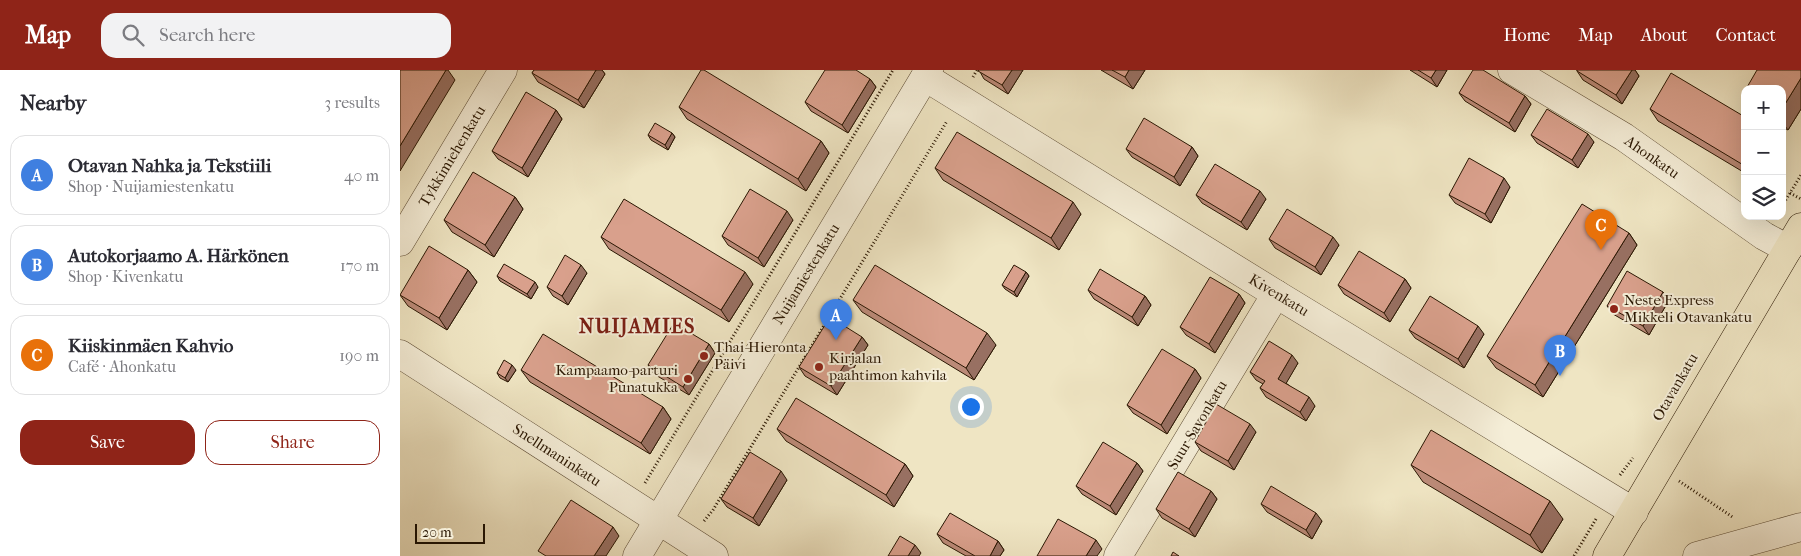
<!DOCTYPE html>
<meta charset="utf-8">
<style>
body{margin:0;font-family:"IM FELL French Canon",serif;background:#f2f2f3;color:#2b2b33}
.controls{position:absolute;right:15px;top:15px;display:grid;overflow:hidden;border-radius:10px;box-shadow:0 5px 20px #0002}
.controls button{width:45px;height:45px;display:grid;place-items:center;padding:0;border:0;border-bottom:1px solid #e1e1e2;background:#fff;color:#2b2b33;font:25px sans-serif}
.scale{position:absolute;left:15px;bottom:12px;width:70px;box-sizing:border-box;padding-left:5px;border:2px solid #2a1703;border-top:0;font-size:14px;line-height:18px;white-space:nowrap;color:#2a1703;-webkit-text-stroke:4px #f5eed8;paint-order:stroke}
.you{position:absolute;left:570px;top:336px;width:18px;height:18px;margin:-12px;border:4px solid #fff;border-radius:50%;background:#1a73e8;box-shadow:0 0 0 8px #1a73e833}
.badge{display:grid;place-items:center;width:32px;height:32px;border-radius:50%;background:#8f2418;color:#fff;font-size:16px;font-weight:700}
.pin{position:absolute;translate:-50% -41px;filter:drop-shadow(0 1px 2px #0008)}
.pin::after{content:'';position:absolute;top:26px;width:18px;height:15px;background:inherit;clip-path:polygon(0 0,100% 0,50% 100%)}
.list{margin:0;padding:0;list-style:none}
h2{display:flex;justify-content:space-between;align-items:center;height:65px;margin:0;padding:0 20px;font-size:21px}
h2 small{font-size:16px;font-weight:400;color:#7c7c81}
.list li{display:grid;grid-template-columns:32px 1fr auto;gap:15px;align-items:center;box-sizing:border-box;height:80px;margin:0 10px 10px;padding:0 10px;border:1px solid #e1e1e2;border-radius:15px}
.list b{display:block;font-size:19px;white-space:nowrap}
.list p{margin:0;font-size:16px;white-space:nowrap;color:#7c7c81}
.list em{font-size:16px;font-style:normal;color:#7c7c81}
.actions{display:flex;gap:10px;padding:15px 20px}
.actions a{flex:1;padding:11px 0;border:1px solid #8f2418;border-radius:15px;text-align:center;font-size:18px;color:#8f2418}
.actions .main{background:#8f2418;color:#fff}
.icon{flex:none;width:28px;height:28px;fill:none;stroke:currentColor;stroke-width:2;stroke-linecap:round;stroke-linejoin:round}
.map{position:relative;flex:none;width:1401px;height:486px;overflow:hidden}
header{display:flex;align-items:center;gap:30px;box-sizing:border-box;height:70px;padding:0 25px;background:#8f2418;color:#fff}
header strong{font-size:24px}
nav{display:flex;gap:28px;margin-inline-start:auto;font-size:18px}
.search{width:350px;height:45px;background:#f2f2f3;display:flex;align-items:center;gap:12px;box-sizing:border-box;padding:0 18px;border-radius:15px;color:#7c7c81;font-size:19px}
main{display:flex}
aside{flex:1;background:#fff}
.map>svg:first-child{display:block}
.lines{fill:none;stroke-linecap:round;stroke-linejoin:round}
.minor-casing{stroke:#5b4a33;stroke-width:29}
.major-casing{stroke:#2a1703;stroke-width:29}
.path{stroke:#2a1703;stroke-width:3;stroke-dasharray:1 2.5;stroke-linecap:butt}
.minor{stroke:#f5eed8;stroke-width:28}
.major{stroke:#efe5c3;stroke-width:28}
.wall{fill:#bb8a78;stroke:#2a1703}
.shaded-wall{fill:#987062;stroke:#2a1703}
.building{fill:#d9a08c;stroke:#2a1703}
.poi-dot{fill:#8f2418;stroke:#f5eed8;stroke-width:2}
.labels{text-anchor:middle;stroke-width:4;stroke-linejoin:round;paint-order:stroke}
.street-label{font-size:15px;fill:#2a1703;stroke:#f5eed8}
.poi-label{font-size:15px;fill:#2a1703;stroke:#f5eed8;text-anchor:start}
.district-label{font-size:20px;font-weight:bold;letter-spacing:1px;fill:#7a1f14;stroke:#f5eed8}
</style>
<header>
<strong>Map</strong>
<div class="search"><svg class="icon" aria-label="search" viewBox="0 0 24 24"><circle cx="10" cy="10" r="6"/><path d="M15 15l6 6"/></svg>Search here</div>
<nav><a>Home</a><a>Map</a><a>About</a><a>Contact</a></nav>
</header>
<main>
<aside>
<h2>Nearby<small>3 results</small></h2>
<ul class="list">
<li><span class="badge" style="background:#3f7fe0">A</span><div><b>Otavan Nahka ja Tekstiili</b><p>Shop · Nuijamiestenkatu</p></div><em>40 m</em></li>
<li><span class="badge" style="background:#3f7fe0">B</span><div><b>Autokorjaamo A. Härkönen</b><p>Shop · Kivenkatu</p></div><em>170 m</em></li>
<li><span class="badge" style="background:#e8710a">C</span><div><b>Kiiskinmäen Kahvio</b><p>Café · Ahonkatu</p></div><em>190 m</em></li>
</ul>
<div class="actions"><a class="main">Save</a><a>Share</a></div>
</aside>
<div class="map">
<svg width="1401" height="486" viewBox="0 0 1401 486">
<rect width="100%" height="100%" fill="#efe5c3"/>
<filter id="stains"><feTurbulence type="fractalNoise" baseFrequency=".004" numOctaves="4"/><feColorMatrix values="0 0 0 0 .2 0 0 0 0 .09 0 0 0 0 .02 0 0 0 .5 -.17"/></filter>
<radialGradient id="worn" r=".72"><stop offset=".6" stop-color="#630" stop-opacity="0"/><stop offset="1" stop-color="#630" stop-opacity=".3"/></radialGradient>
<g class="lines">
<defs>
<g id="minor">
<polyline points="1112,0 1224,67 1364,166 1388,179"/>
<polyline points="525,7 876,224 1234,442"/>
<polyline points="0,172 103,0"/>
<polyline points="0,284 314,486"/>
<polyline points="237,486 529,0"/>
<polyline points="718,486 876,224"/>
<polyline points="1297,486 1401,457"/>
</g>
<polyline id="major" points="1207,486 1401,157"/>
</defs>
<use href="#minor" class="minor-casing"/>
<use href="#major" class="major-casing"/>
<g class="path">
<polyline points="573,7 577,0"/>
<polyline points="1390,123 1401,129"/>
<polyline points="1382,136 1401,105"/>
<polyline points="1220,405 1233,388"/>
<polyline points="1279,411 1334,448"/>
<polyline points="245,413 493,0"/>
<polyline points="304,451 313,440 547,51"/>
<polyline points="1174,486 1196,449"/>
</g>
<use href="#minor" class="minor"/>
<use href="#major" class="major"/>
</g>
<g class="wall">
<polygon points="134,0 202,0 205,4 184,38 138,12 132,3"/>
<polygon points="579,0 623,0 608,24 584,9"/>
<polygon points="701,0 745,0 733,19"/>
<polygon points="1010,0 1047,0 1037,17"/>
<polygon points="1177,0 1235,0 1239,6 1222,34 1183,10 1177,1"/>
<polygon points="1401,0 1401,39 1388,60 1382,57 1382,19"/>
<polygon points="470,9 476,17 448,63 411,41 405,32"/>
<polygon points="1059,23 1125,26 1131,34 1115,62 1065,31"/>
<polygon points="279,37 421,71 429,83 406,121 287,49"/>
<polygon points="1250,39 1345,47 1345,103 1258,51"/>
<polygon points="156,40 162,49 128,107 98,89 92,81"/>
<polygon points="272,63 275,67 268,80 251,70 248,65"/>
<polygon points="1131,65 1194,72 1178,98 1137,73"/>
<polygon points="792,77 798,86 780,116 732,87 726,79"/>
<polygon points="535,98 681,144 659,180 543,110"/>
<polygon points="1110,117 1091,153 1055,133 1049,125"/>
<polygon points="796,125 866,129 847,160 802,133"/>
<polygon points="115,127 123,139 94,187 52,162 44,150"/>
<polygon points="393,150 364,197 328,175 322,166"/>
<polygon points="1229,163 1237,175 1143,327 1096,298 1087,286"/>
<polygon points="201,167 353,214 329,252 209,179"/>
<polygon points="869,169 939,175 921,205 875,178"/>
<polygon points="68,200 77,212 47,260 8,236 0,225"/>
<polygon points="626,202 629,206 617,227 605,219 602,215"/>
<polygon points="187,203 168,235 153,226 147,217"/>
<polygon points="97,206 138,217 131,229 100,211"/>
<polygon points="1005,209 1011,218 990,252 944,224 938,215"/>
<polygon points="688,220 745,226 751,235 738,256 694,229"/>
<polygon points="1263,222 1269,230 1249,265 1213,244 1207,236"/>
<polygon points="839,224 845,233 815,283 786,265 780,257"/>
<polygon points="453,230 596,275 574,310 462,242"/>
<polygon points="1009,260 1084,264 1064,298 1015,268"/>
<polygon points="462,267 468,275 437,325 405,306 399,297"/>
<polygon points="309,274 315,283 289,325 254,304 248,295"/>
<polygon points="898,293 886,313 915,336 906,351 866,327 860,318 863,314 856,310 850,302"/>
<polygon points="795,299 801,308 767,364 733,343 727,335"/>
<polygon points="116,300 108,312 100,308 97,303"/>
<polygon points="121,300 263,337 271,349 250,384 130,312"/>
<polygon points="377,359 505,394 513,406 494,437 386,371"/>
<polygon points="856,362 834,400 801,381 795,372"/>
<polygon points="737,393 743,401 716,445 682,424 676,416"/>
<polygon points="1011,395 1163,449 1142,483 1023,412"/>
<polygon points="387,410 359,456 327,437 321,429"/>
<polygon points="811,421 817,429 795,467 762,448 756,439"/>
<polygon points="861,434 922,451 912,469 867,442"/>
<polygon points="537,464 598,471 604,480 600,486 566,486 543,473"/>
</g>
<g class="shaded-wall">
<polygon points="46,0 48,0 55,10 0,101 0,76"/>
<polygon points="196,0 202,0 205,4 184,38 178,30"/>
<polygon points="612,0 623,0 608,24 602,15"/>
<polygon points="729,0 745,0 733,19 725,7"/>
<polygon points="1036,0 1047,0 1037,17 1031,8"/>
<polygon points="1232,0 1235,0 1239,6 1222,34 1216,25"/>
<polygon points="1401,8 1401,39 1388,60 1382,52 1382,39"/>
<polygon points="470,9 476,17 448,63 442,55"/>
<polygon points="1125,26 1131,34 1115,62 1109,53"/>
<polygon points="156,40 162,49 128,107 122,98"/>
<polygon points="272,63 275,67 268,80 265,75"/>
<polygon points="1188,64 1194,72 1178,98 1172,90"/>
<polygon points="421,71 429,83 406,121 398,109"/>
<polygon points="792,77 798,86 780,116 774,107"/>
<polygon points="1104,108 1110,117 1091,153 1085,144"/>
<polygon points="860,121 866,129 847,160 841,152"/>
<polygon points="115,127 123,139 94,187 85,175"/>
<polygon points="673,132 681,144 659,180 651,168"/>
<polygon points="387,141 393,150 364,197 358,188"/>
<polygon points="1229,163 1237,175 1143,327 1135,315"/>
<polygon points="933,167 939,175 921,205 915,197"/>
<polygon points="181,195 187,203 168,235 162,226"/>
<polygon points="68,200 77,212 47,260 39,248"/>
<polygon points="345,202 353,214 329,252 321,240"/>
<polygon points="626,202 629,206 617,227 614,222"/>
<polygon points="1005,209 1011,218 990,252 984,243"/>
<polygon points="135,212 138,217 131,229 127,224"/>
<polygon points="1263,222 1269,230 1249,265 1243,256"/>
<polygon points="839,224 845,233 815,283 809,274"/>
<polygon points="745,226 751,235 738,256 732,247"/>
<polygon points="1078,256 1084,264 1064,298 1058,289"/>
<polygon points="587,263 596,275 574,310 566,298"/>
<polygon points="462,267 468,275 437,325 431,316"/>
<polygon points="309,274 315,283 289,325 283,317"/>
<polygon points="892,285 898,293 884,317 878,309"/>
<polygon points="112,295 116,300 108,312 105,308"/>
<polygon points="795,299 801,308 767,364 761,355"/>
<polygon points="909,327 915,336 906,351 900,342"/>
<polygon points="263,337 271,349 250,384 241,373"/>
<polygon points="850,354 856,362 834,400 828,391"/>
<polygon points="737,393 743,401 716,445 710,436"/>
<polygon points="505,394 513,406 494,437 486,425"/>
<polygon points="381,401 387,410 359,456 353,448"/>
<polygon points="811,421 817,429 795,467 789,459"/>
<polygon points="1150,431 1163,449 1142,483 1130,465"/>
<polygon points="916,443 922,451 912,469 906,460"/>
<polygon points="213,457 219,466 206,486 194,486"/>
<polygon points="696,470 702,479 697,486 686,486"/>
<polygon points="598,471 604,480 600,486 590,486"/>
<polygon points="515,475 521,483 519,486 508,486"/>
</g>
<g class="building">
<polygon points="0,0 46,0 0,76"/>
<polygon points="134,0 196,0 178,30 132,3"/>
<polygon points="301,0 304,0 421,71 398,109 279,37"/>
<polygon points="425,0 456,0 470,9 442,55 405,32"/>
<polygon points="579,0 612,0 602,15 578,1"/>
<polygon points="712,0 729,0 725,7"/>
<polygon points="1018,0 1036,0 1031,8"/>
<polygon points="1073,0 1083,0 1125,26 1109,53 1059,23"/>
<polygon points="1177,0 1232,0 1216,25 1177,1"/>
<polygon points="1357,0 1401,0 1401,8 1382,39 1382,19 1346,19"/>
<polygon points="1271,3 1345,47 1345,96 1250,39"/>
<polygon points="126,22 156,40 122,98 92,81"/>
<polygon points="1147,39 1188,64 1172,90 1131,65"/>
<polygon points="744,48 792,77 774,107 726,79"/>
<polygon points="255,53 272,63 265,75 248,65"/>
<polygon points="557,62 673,132 651,168 535,98"/>
<polygon points="1069,88 1104,108 1085,144 1049,125"/>
<polygon points="815,94 860,121 841,152 796,125"/>
<polygon points="73,102 115,127 85,175 44,150"/>
<polygon points="350,119 387,141 358,188 322,166"/>
<polygon points="224,129 345,202 321,240 201,167"/>
<polygon points="1182,134 1229,163 1135,315 1087,286"/>
<polygon points="887,139 933,167 915,197 869,169"/>
<polygon points="29,176 68,200 39,248 0,225"/>
<polygon points="959,181 1005,209 984,243 938,215"/>
<polygon points="165,185 181,195 162,226 147,217"/>
<polygon points="104,194 135,212 127,224 97,206"/>
<polygon points="475,195 587,263 566,298 453,230"/>
<polygon points="614,195 626,202 614,222 602,215"/>
<polygon points="700,199 745,226 732,247 688,220"/>
<polygon points="1227,201 1263,222 1243,256 1207,236"/>
<polygon points="810,207 839,224 809,274 780,257"/>
<polygon points="1030,226 1078,256 1058,289 1009,260"/>
<polygon points="430,247 462,267 431,316 399,297"/>
<polygon points="274,253 309,274 283,317 248,295"/>
<polygon points="143,264 263,337 241,373 121,300"/>
<polygon points="869,271 892,285 878,309 909,327 900,342 860,318 865,311 850,302"/>
<polygon points="762,279 795,299 761,355 727,335"/>
<polygon points="104,290 112,295 105,308 97,303"/>
<polygon points="396,328 505,394 486,425 377,359"/>
<polygon points="816,334 850,354 828,391 795,372"/>
<polygon points="1031,360 1150,431 1130,465 1011,395"/>
<polygon points="703,372 737,393 710,436 676,416"/>
<polygon points="350,382 381,401 353,448 321,429"/>
<polygon points="778,402 811,421 789,459 756,439"/>
<polygon points="871,416 916,443 906,460 861,434"/>
<polygon points="171,430 213,457 194,486 146,486 138,481"/>
<polygon points="550,443 598,471 590,486 575,486 537,464"/>
<polygon points="658,449 696,470 686,486 637,486"/>
<polygon points="500,466 515,475 508,486 488,486"/>
<polygon points="773,482 779,486 771,486"/>
</g>
<g class="poi-dot">
<circle cx="1214" cy="239" r="5"/>
<circle cx="304" cy="286" r="5"/>
<circle cx="419" cy="297" r="5"/>
<circle cx="288" cy="309" r="5"/>
</g>
<g class="labels">
<g class="street-label">
<text transform="translate(52 86) rotate(-59)" y="5">Tykkimiehenkatu</text>
<text transform="translate(1252 87) rotate(35)" y="5">Ahonkatu</text>
<text transform="translate(406 204) rotate(-59)" y="5">Nuijamiestenkatu</text>
<text transform="translate(879 225) rotate(31)" y="5">Kivenkatu</text>
<text transform="translate(1275 317) rotate(-60)" y="5">Otavankatu</text>
<text transform="translate(797 355) rotate(-59)" y="5">Suur-Savonkatu</text>
<text transform="translate(157 385) rotate(33)" y="5">Snellmaninkatu</text>
</g>
<g class="poi-label">
<text x="1224" y="235">Neste Express<tspan x="1224" dy="17">Mikkeli Otavankatu</tspan></text>
<text x="314" y="282">Thai-Hieronta<tspan x="314" dy="17">Päivi</tspan></text>
<text x="429" y="293">Kirjalan<tspan x="429" dy="17">paahtimon kahvila</tspan></text>
<text x="278" y="305" text-anchor="end">Kampaamo-parturi<tspan x="278" dy="17">Punatukka</tspan></text>
</g>
<g class="district-label">
<text x="237" y="263">NUIJAMIES</text>
</g>
</g>
<rect width="100%" height="100%" filter="url(#stains)"/>
<rect width="100%" height="100%" fill="url(#worn)"/>
</svg>
<div class="controls">
<button>+</button>
<button>−</button>
<button><svg class="icon" aria-label="layers" viewBox="0 0 24 24"><path d="M12 4l9 5-9 5-9-5zM3 14l9 5 9-5"/></svg></button>
</div>
<div class="scale">20 m</div>
<div class="you"></div>
<div class="pin badge" style="left:436px;top:270px;background:#3f7fe0">A</div>
<div class="pin badge" style="left:1160px;top:306px;background:#3f7fe0">B</div>
<div class="pin badge" style="left:1201px;top:180px;background:#e8710a">C</div>
</div>
</main>
